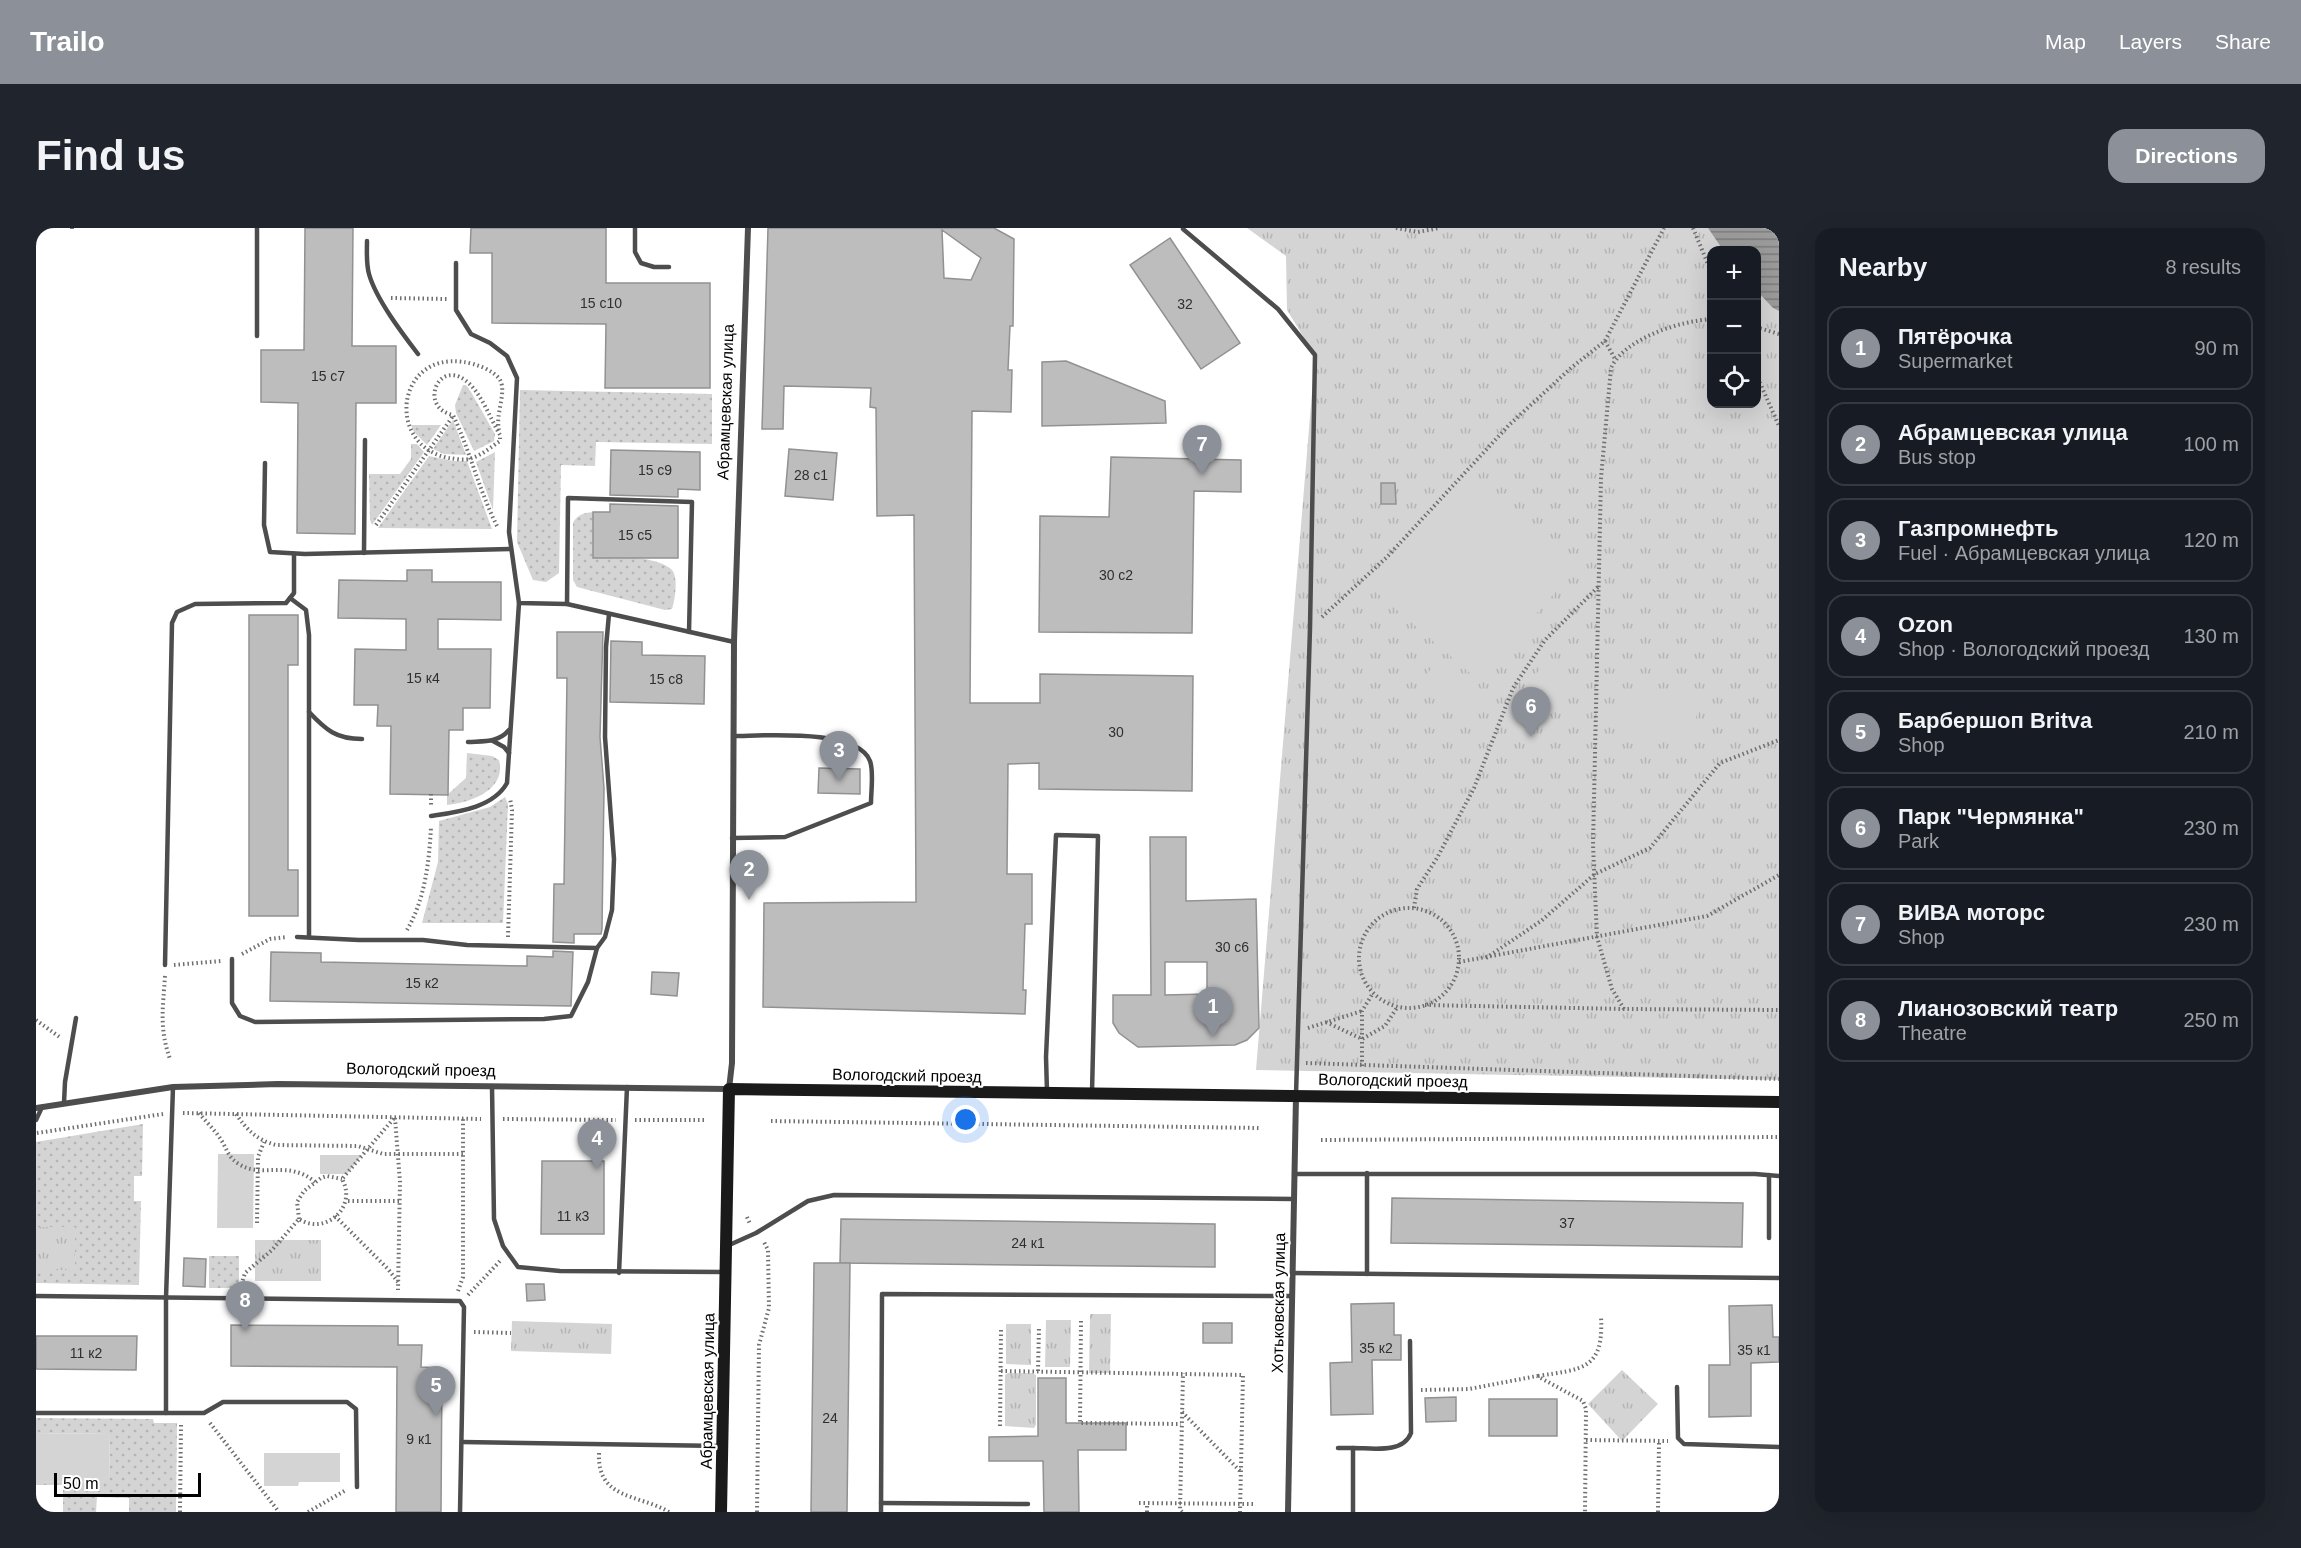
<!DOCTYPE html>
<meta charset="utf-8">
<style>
body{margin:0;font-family:Arial,sans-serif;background:#20242c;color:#f1f3f6}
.controls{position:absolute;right:18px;top:18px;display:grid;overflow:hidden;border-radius:12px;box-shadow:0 6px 24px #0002}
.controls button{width:54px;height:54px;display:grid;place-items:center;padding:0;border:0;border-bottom:2px solid #363941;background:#171b24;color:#f1f3f6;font:30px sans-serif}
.scale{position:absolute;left:18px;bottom:15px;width:147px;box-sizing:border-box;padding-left:6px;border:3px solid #000;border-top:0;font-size:16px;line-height:21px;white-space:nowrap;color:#000;-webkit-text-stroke:4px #fff;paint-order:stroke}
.you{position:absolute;left:930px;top:892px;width:21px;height:21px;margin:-15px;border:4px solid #fff;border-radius:50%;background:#1a73e8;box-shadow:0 0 0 9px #1a73e833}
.badge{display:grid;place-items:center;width:39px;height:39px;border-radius:50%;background:#8c9099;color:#fff;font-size:20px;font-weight:700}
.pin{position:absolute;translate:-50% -50px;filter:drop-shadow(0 2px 3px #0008)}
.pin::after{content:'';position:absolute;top:32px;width:21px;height:18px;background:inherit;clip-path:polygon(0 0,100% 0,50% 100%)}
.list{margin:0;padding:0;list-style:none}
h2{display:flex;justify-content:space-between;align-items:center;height:78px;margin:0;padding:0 24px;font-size:26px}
h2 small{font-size:20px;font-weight:400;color:#9ea1a6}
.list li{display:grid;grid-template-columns:39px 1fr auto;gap:18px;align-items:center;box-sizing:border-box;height:84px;margin:0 12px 12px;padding:0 12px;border:2px solid #363941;border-radius:18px}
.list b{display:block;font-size:22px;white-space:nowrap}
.list p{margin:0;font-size:20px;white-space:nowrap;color:#9ea1a6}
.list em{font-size:20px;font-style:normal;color:#9ea1a6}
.icon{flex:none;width:33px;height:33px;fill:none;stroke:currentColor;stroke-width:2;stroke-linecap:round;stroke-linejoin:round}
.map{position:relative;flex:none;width:1743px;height:1284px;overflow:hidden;border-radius:18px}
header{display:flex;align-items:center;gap:36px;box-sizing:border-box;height:84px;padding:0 30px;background:#8c9099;color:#fff}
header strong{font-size:28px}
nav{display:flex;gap:33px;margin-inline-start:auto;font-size:21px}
.intro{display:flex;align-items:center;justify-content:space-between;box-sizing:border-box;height:144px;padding:0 36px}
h1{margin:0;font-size:42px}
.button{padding:15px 27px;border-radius:18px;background:#8c9099;color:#fff;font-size:21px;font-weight:700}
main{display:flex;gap:36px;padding:0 36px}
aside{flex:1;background:#171b24;border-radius:18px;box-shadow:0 6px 24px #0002}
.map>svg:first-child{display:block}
.grass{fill:url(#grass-dots)}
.park{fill:url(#park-tufts);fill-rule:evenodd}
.garden{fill:#d4d4d4}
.water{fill:url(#water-rules)}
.building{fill:#bdbdbd;stroke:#919191;stroke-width:1.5;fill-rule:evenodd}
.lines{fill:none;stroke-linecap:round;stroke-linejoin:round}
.path{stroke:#6f6f6f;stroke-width:4;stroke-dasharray:1.5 3;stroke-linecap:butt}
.lane{stroke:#4d4d4d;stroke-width:4.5}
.street{stroke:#4d4d4d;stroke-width:6}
.secondary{stroke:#1a1a1a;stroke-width:12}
.labels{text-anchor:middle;stroke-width:4.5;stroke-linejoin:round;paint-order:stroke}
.number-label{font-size:14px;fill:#2f2f2f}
.street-label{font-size:16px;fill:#000;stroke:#fff}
</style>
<header>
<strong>Trailo</strong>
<nav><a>Map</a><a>Layers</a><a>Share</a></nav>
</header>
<div class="intro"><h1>Find us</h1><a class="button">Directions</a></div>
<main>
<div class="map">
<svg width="1743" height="1284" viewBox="0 0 1743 1284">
<defs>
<pattern id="grass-dots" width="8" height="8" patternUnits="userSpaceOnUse" patternTransform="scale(1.5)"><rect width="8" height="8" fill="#d4d4d4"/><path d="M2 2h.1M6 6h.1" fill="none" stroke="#b4b4b4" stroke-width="1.8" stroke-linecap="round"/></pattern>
<pattern id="park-tufts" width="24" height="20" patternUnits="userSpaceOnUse" patternTransform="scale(1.5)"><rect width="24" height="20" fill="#d4d4d4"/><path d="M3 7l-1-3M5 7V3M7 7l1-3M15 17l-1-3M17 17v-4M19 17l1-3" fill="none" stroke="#b4b4b4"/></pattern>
<pattern id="water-rules" width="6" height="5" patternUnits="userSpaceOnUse" patternTransform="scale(1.5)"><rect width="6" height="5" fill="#9b9b9b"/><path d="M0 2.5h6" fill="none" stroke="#7c7c7c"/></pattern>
</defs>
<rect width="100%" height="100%" fill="#fff"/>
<g class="grass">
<polygon points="427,157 430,157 435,164 459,206 458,213 438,223 420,185 419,177"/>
<polygon points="484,162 676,166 676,216 560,214 559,238 525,237 523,345 510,354 497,352 481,314"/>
<polygon points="417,192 430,227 408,226 397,221"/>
<polygon points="375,197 405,197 391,217 378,204"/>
<polygon points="375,216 381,216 388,224 336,297 334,292 333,246 364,246 375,231"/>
<polygon points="459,224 457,282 440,234"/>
<polygon points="393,228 417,233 431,233 456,301 342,300"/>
<path d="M557,284V329C579,330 616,326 635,341C643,348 639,372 636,381L629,382L541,359L537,352V295C541,287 547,285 557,284Z"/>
<path d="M431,525L456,528L463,532C471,562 434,575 411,577V567L430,550Z"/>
<polygon points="469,569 472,576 467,695 386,695 402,634 403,593 454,579"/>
<polygon points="107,896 106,948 98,948 98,973 105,973 103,1057 0,1055 0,914"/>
<rect x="173" y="1028" width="30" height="32"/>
<polygon points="0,1190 117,1191 118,1195 141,1195 140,1284 93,1284 93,1270 61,1269 60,1284 27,1284 27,1257 0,1257 0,1253 73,1254 74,1206 0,1205"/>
</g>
<g class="park">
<path d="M1211,0H1743V852L1220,842L1279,128L1251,82L1250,28ZM1676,22H1720V176H1676Z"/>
<rect x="0" y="999" width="39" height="43"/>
<rect x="219" y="1012" width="66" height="41"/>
<polygon points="1054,1086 1075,1086 1074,1145 1053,1145"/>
<polygon points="1010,1092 1035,1092 1034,1139 1009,1139"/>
<polygon points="476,1093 576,1096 575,1126 475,1123"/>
<polygon points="970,1096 995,1096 995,1137 970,1136"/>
<polygon points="1586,1142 1622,1176 1586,1213 1552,1176"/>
<polygon points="972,1145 996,1145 1000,1147 1000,1197 998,1200 969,1198 969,1147"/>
</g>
<g class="garden">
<polygon points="1426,248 1537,344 1442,452 1331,356"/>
<polygon points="1510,433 1536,453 1501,498 1476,478"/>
<polygon points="1401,434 1442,467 1425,487 1384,454"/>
<rect x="1579" y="467" width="81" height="42"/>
<polygon points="182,926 218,926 217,1000 181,1000"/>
<polygon points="284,927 326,927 311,946 284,946"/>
<polygon points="0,1205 74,1206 73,1254 0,1253"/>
<polygon points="228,1225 304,1225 304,1254 263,1254 262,1258 228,1258"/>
</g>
<polygon class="water" points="1672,0 1743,0 1743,83 1737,80 1721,63 1720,22 1687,22"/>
<g class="building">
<polygon points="269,0 317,0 316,118 360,118 360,175 320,175 319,306 261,305 262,175 225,174 225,122 268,122"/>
<polygon points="435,0 570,0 570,55 674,55 674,160 569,160 570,96 456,95 456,25 434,25"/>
<path d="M732,0H958L978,11L977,98H974L972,142H976L975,184L936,183L934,475H1004V446L1157,448L1156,563L1003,561V535L972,536L971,646H996V696H989L987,762H990L989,786L727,779L728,675L880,674L878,287L841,288L840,180L834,179L835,160L748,158L747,201H726ZM906,2L945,30L935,52L908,50Z"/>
<polygon points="1134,10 1204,115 1165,141 1094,37"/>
<polygon points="1030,133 1129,173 1130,195 1006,198 1006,134"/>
<polygon points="753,221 801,225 797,272 749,268"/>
<polygon points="575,222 664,224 664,262 642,261 642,269 574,267"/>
<polygon points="1075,229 1205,232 1205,264 1158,263 1156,405 1003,404 1004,288 1073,289"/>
<polygon points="1345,255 1359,255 1360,276 1345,276"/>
<polygon points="574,276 642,278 642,330 557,330 557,284 574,284"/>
<polygon points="371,342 396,342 396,354 465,354 465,392 402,391 402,421 455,421 454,480 427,480 427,502 413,502 412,567 354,566 355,498 341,498 342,477 318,477 319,421 370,422 370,391 302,390 303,352 371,353"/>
<polygon points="213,387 262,387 262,437 252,437 252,642 262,642 262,688 213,688"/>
<polygon points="521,404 567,404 564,509 568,560 566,701 565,706 538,706 538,715 517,714 518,656 528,656 531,450 521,450"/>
<polygon points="575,413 606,414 606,427 669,428 668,476 574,474"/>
<polygon points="783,540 824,541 824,566 782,565"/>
<path d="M1114,609H1150V673L1220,671L1223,800L1211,812L1199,817L1102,819L1083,805L1077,795V767H1115ZM1129,734H1171V766L1129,767Z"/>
<polygon points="517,723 537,724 535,778 234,773 235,724 285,725 285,734 491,738 491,728 517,729"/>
<polygon points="616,744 643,745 641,768 615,766"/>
<polygon points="506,933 568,933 568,1006 505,1006"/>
<polygon points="1356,970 1707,975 1706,1019 1355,1015"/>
<polygon points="805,991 1179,996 1179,1039 804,1035"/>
<polygon points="148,1030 170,1031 169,1059 147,1058"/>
<polygon points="778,1035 814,1035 811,1284 775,1284"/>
<polygon points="490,1056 508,1056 509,1072 491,1073"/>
<polygon points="1358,1075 1358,1107 1365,1107 1365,1132 1336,1132 1337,1186 1295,1187 1294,1135 1316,1134 1315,1076"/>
<polygon points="1736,1077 1737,1109 1743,1109 1743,1134 1715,1135 1715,1188 1673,1189 1673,1137 1694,1137 1693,1078"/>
<rect x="1167" y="1095" width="29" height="20"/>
<polygon points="195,1097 362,1098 362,1117 386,1117 385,1139 406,1140 405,1284 360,1284 361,1139 195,1138"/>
<polygon points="0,1108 101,1108 100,1142 0,1141"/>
<polygon points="1002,1150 1030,1150 1030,1195 1090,1195 1090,1222 1042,1222 1043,1284 1008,1284 1007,1233 953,1233 953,1209 1002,1208"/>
<polygon points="1420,1169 1420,1193 1390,1194 1389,1170"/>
<rect x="1453" y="1171" width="68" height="37"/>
</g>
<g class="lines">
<g class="path">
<polyline points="1360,0 1382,4 1403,0"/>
<polyline points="1657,0 1676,46"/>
<polyline points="36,1 36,0"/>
<polyline points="355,70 411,71"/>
<polyline points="1720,99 1743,106"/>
<polyline points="1569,113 1579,131"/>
<polyline points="1720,146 1743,198"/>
<path d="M463,202C459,187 471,164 464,152C458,142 438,135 427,134C360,124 349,218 413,230C420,231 430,233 436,230C446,227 455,219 464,213"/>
<polyline points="340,297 417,188"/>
<path d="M461,298C443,262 434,223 417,187C383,180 401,132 429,152C445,164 454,190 464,207V211"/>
<polyline points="1286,389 1351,329 1473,197 1535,140 1569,113 1628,0"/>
<polyline points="395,566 395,577"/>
<polyline points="1378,680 1381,661 1401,630 1438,560 1477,460 1509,412 1562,359"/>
<circle cx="1373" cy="730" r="50"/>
<path d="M371,702C389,671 393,635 395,599"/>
<polyline points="472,709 476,582 474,570"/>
<polyline points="206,726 234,711 251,709"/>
<polyline points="1450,730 1505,693 1559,646 1614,620 1684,535 1743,512"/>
<polyline points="1423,734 1671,688 1743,647"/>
<polyline points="138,737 185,733"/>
<path d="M129,748C127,780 123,800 134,831"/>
<polyline points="1389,777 1588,781 1743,782"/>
<path d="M1588,781L1576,761L1561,709L1557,617L1565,250L1575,140C1589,110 1644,93 1676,91"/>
<polyline points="0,792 25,810"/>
<polyline points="1290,794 1326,811 1349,798 1362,778"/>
<polyline points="1272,800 1326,783"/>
<polyline points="1270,835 1743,851"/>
<polyline points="1326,838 1326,783 1337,765"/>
<polyline points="147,885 445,891"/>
<path d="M163,885C171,895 181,904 187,915C192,924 193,930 203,936C225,951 252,931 279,954"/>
<path d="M200,886C211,902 221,912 240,917L322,918L347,926H427"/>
<polyline points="359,890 364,954 362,1062"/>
<polyline points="467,891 580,892"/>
<polyline points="599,892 671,892"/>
<polyline points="735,893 1224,900"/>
<polyline points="1,905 127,886"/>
<polyline points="1285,912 1743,909"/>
<polyline points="312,973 363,973"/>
<polyline points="299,988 352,1041 362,1054"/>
<polyline points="711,989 714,996"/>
<polyline points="263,991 261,974 268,963 285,950 291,948 306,951"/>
<polyline points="221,995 222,929 228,914"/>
<path d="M204,1061L209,1045L236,1022L263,991C289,1008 322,979 306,951L359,889"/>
<polyline points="422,1063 427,1049 427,891"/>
<polyline points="432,1067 464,1033"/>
<polyline points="1045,1093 1044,1195 1145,1196"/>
<polyline points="438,1104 475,1105"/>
<polyline points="965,1143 1207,1147 1204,1284"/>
<polyline points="1002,1143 1003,1100"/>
<path d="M1502,1148C1546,1141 1568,1142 1565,1089"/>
<polyline points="1385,1162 1433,1161 1501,1148 1547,1173 1550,1181 1549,1284"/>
<polyline points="1146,1184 1204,1243"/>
<polyline points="174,1195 243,1284"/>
<polyline points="964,1198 965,1102"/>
<polyline points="1550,1212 1632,1213"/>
<path d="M563,1225C561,1272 603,1266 633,1284"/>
<polyline points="1103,1275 1217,1276"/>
<polyline points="144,1284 145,1195"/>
<polyline points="272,1284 310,1262"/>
<polyline points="721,1284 723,1117 733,1080 732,1022 728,1014"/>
<polyline points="1111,1284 1111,1275"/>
<polyline points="1146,1284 1144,1282 1147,1145"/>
<polyline points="1622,1284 1623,1213"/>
</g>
<g class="lane">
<polyline points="599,0 599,24 605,35 618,39 633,39"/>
<polyline points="1147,1 1242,81 1279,127 1274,400 1260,867"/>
<path d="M331,13C331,24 330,35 333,46C340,71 366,105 382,126"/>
<polyline points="420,35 420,82 435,106 454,115 471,128 481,150 473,304 483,375 531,376 698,414"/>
<polyline points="221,108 221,0"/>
<polyline points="229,235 228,297 234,324 269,326 475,321"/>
<polyline points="328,325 329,212"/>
<polyline points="254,370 270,382 273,407 273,709"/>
<polyline points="531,376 532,270 656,274 653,404"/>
<path d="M273,484C290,502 300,511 326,511"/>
<polyline points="457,513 468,519 473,525"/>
<path d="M432,514C448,513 462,515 473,502"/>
<path d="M395,588C421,584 457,580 471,555L483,375"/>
<path d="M696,610L749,609L835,575C835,563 838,544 834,533C822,500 727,508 697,508"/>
<polyline points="261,709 323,712 387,712 431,717 561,720"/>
<polyline points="196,731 196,775 204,788 219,794 508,791 535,788 552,754 561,720 569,709 576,682 578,631 569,509 570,419 573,386"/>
<polyline points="129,737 136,395 141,384 159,376 250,375 258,365 258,326"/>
<polyline points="456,858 458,991 467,1018 482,1039 524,1043 688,1044"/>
<polyline points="1011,864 1010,829 1020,607 1062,608 1056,865"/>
<polyline points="28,875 29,854 40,790"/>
<polyline points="0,892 6,879"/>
<polyline points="1331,945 1331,1046"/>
<polyline points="1258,946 1719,946 1743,948"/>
<polyline points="1733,1010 1733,947"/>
<polyline points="691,1018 720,1005 772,973 798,967 1258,971"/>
<polyline points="583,1045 591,859"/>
<polyline points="1256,1045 1743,1050"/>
<polyline points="0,1068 424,1073 428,1079 424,1284"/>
<polyline points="1641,1159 1642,1210 1648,1216 1743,1219"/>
<polyline points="0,1185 168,1185 187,1174 311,1174 320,1181 321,1259"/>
<polyline points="130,1185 130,1070 137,859"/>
<polyline points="426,1214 686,1218"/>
<polyline points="1302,1220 1317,1220"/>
<polyline points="845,1275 992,1276"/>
<polyline points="845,1284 846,1066 1256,1068"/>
<path d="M1317,1284V1220C1336,1220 1367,1226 1375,1205L1374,1113"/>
</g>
<g class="street">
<polyline points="0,880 137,859 242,856 693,861 696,835 698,414 712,0"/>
<polyline points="1252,1284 1260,868"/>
</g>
<polyline class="secondary" points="685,1284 693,861 1743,874"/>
</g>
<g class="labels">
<g class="number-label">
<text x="565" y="80">15 с10</text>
<text x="1149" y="81">32</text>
<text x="292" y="153">15 с7</text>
<text x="619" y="247">15 с9</text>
<text x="775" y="252">28 с1</text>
<text x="599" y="312">15 с5</text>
<text x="1080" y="352">30 с2</text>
<text x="387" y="455">15 к4</text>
<text x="630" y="456">15 с8</text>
<text x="1080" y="509">30</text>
<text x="1196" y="724">30 с6</text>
<text x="386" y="760">15 к2</text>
<text x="537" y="993">11 к3</text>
<text x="1531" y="1000">37</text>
<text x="992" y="1020">24 к1</text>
<text x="1340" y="1125">35 к2</text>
<text x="1718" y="1127">35 к1</text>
<text x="50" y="1130">11 к2</text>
<text x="794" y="1195">24</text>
<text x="383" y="1216">9 к1</text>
</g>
<g class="street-label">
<text transform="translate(689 174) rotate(-88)" y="6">Абрамцевская улица</text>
<text transform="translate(385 841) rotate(1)" y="6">Вологодский проезд</text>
<text transform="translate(871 847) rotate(1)" y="6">Вологодский проезд</text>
<text transform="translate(1357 852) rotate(1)" y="6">Вологодский проезд</text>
<text transform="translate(1242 1075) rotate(-89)" y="6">Хотьковская улица</text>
<text transform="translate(671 1163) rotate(-89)" y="6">Абрамцевская улица</text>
</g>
</g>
</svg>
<div class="controls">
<button>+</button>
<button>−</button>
<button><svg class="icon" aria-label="locate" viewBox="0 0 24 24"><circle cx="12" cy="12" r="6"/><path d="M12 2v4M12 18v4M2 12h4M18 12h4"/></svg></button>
</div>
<div class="scale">50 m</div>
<div class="you"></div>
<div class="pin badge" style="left:1177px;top:809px">1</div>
<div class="pin badge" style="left:713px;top:672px">2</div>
<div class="pin badge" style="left:803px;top:553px">3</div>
<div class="pin badge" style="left:561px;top:941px">4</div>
<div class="pin badge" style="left:400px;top:1188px">5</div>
<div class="pin badge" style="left:1495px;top:509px">6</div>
<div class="pin badge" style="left:1166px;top:247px">7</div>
<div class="pin badge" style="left:209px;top:1103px">8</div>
</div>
<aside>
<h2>Nearby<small>8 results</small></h2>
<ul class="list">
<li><span class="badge">1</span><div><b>Пятёрочка</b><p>Supermarket</p></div><em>90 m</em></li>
<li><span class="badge">2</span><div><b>Абрамцевская улица</b><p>Bus stop</p></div><em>100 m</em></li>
<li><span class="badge">3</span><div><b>Газпромнефть</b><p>Fuel · Абрамцевская улица</p></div><em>120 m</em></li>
<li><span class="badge">4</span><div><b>Ozon</b><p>Shop · Вологодский проезд</p></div><em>130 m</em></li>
<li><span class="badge">5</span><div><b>Барбершоп Britva</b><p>Shop</p></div><em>210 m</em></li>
<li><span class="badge">6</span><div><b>Парк &quot;Чермянка&quot;</b><p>Park</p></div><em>230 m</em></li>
<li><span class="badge">7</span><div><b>ВИВА моторс</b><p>Shop</p></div><em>230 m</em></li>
<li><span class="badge">8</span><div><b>Лианозовский театр</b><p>Theatre</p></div><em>250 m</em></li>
</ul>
</aside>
</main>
